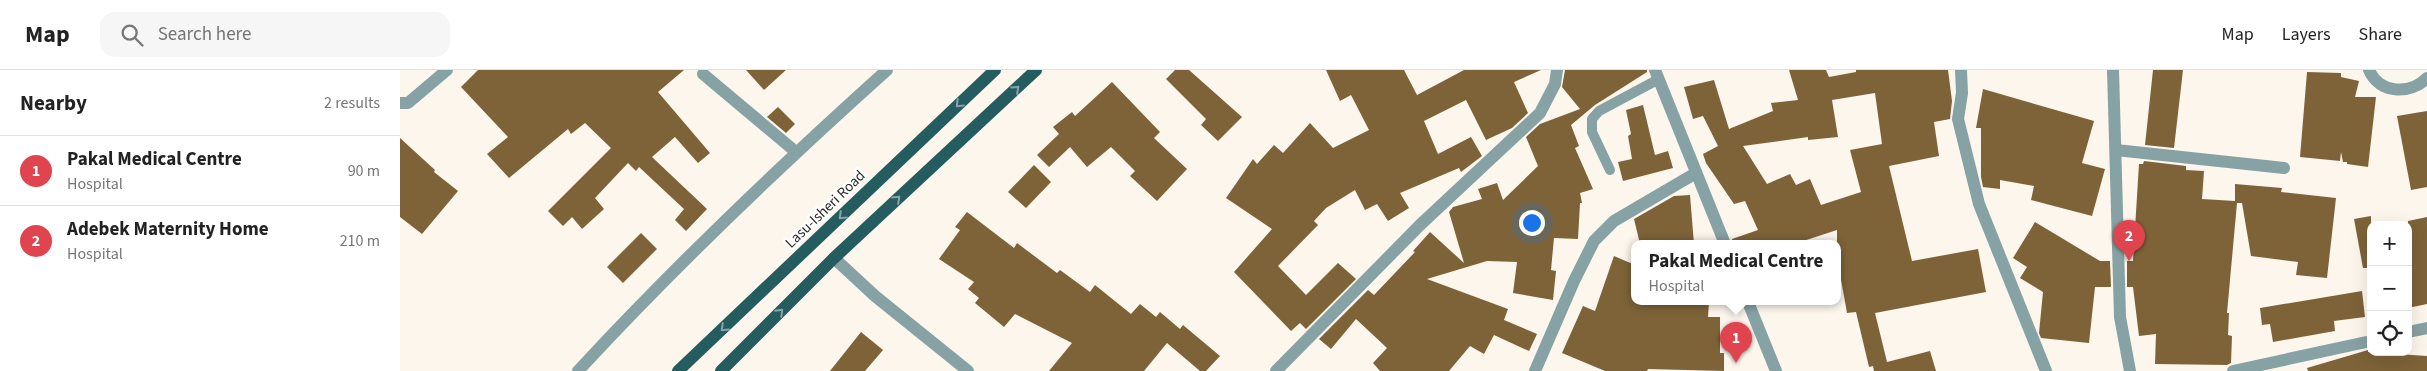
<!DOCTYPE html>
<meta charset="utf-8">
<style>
body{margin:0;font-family:"Source Sans 3",sans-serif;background:#f6f6f6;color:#222}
.controls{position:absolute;right:15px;bottom:15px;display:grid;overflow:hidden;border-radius:10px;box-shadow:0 5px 20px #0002}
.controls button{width:45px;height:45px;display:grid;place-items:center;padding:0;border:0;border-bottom:1px solid #e0e0e0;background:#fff;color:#222;font:25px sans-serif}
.you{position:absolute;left:1131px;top:152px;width:18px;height:18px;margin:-12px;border:4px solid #fff;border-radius:50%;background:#1a73e8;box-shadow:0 0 0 8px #1a73e833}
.badge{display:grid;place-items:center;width:32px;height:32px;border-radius:50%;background:#136268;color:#fff;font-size:16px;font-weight:700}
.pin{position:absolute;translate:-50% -41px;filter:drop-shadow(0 1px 2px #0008)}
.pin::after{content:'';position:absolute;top:26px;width:18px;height:15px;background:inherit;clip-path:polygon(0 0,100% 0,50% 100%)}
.popup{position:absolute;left:1231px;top:170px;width:210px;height:65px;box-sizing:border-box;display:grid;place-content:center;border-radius:10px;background:#fff;filter:drop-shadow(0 1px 4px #0005);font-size:16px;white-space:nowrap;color:#767676}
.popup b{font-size:19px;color:#222}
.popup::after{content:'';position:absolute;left:50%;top:100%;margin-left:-10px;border:10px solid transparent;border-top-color:#fff}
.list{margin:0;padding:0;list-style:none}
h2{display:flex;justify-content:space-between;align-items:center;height:65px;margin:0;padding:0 20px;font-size:21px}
h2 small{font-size:16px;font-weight:400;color:#767676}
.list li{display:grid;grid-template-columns:32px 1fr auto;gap:15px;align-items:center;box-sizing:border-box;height:70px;padding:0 20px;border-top:1px solid #e0e0e0}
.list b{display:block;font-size:19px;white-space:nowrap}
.list p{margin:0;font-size:16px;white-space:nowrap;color:#767676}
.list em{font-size:16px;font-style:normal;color:#767676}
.icon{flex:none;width:28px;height:28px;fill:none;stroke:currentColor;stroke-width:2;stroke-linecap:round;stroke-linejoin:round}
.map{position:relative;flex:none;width:2027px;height:301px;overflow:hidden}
header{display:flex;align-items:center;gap:30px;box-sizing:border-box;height:70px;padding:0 25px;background:#fff;border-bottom:1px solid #e0e0e0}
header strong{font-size:24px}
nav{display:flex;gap:28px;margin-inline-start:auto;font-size:18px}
.search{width:350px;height:45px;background:#f6f6f6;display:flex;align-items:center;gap:12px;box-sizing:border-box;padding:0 18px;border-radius:15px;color:#767676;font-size:19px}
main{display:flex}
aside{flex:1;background:#fff}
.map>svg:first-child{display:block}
.building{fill:#7e6338;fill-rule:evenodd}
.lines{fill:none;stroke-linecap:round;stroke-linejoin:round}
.service{stroke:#86a2a4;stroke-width:10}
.minor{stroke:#86a2a4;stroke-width:12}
.primary{stroke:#245c60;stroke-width:12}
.oneway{stroke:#87a5a8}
.labels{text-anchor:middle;stroke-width:5;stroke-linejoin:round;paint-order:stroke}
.street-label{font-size:15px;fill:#2d2b28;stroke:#fff}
</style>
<header>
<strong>Map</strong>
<div class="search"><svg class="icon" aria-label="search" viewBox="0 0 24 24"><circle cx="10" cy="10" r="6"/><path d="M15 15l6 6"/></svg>Search here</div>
<nav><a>Map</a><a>Layers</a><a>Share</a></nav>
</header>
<main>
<aside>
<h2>Nearby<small>2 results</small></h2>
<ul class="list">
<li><span class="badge" style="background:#e0444e">1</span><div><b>Pakal Medical Centre</b><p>Hospital</p></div><em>90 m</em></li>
<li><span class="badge" style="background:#e0444e">2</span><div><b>Adebek Maternity Home</b><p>Hospital</p></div><em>210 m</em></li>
</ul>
</aside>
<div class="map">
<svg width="2027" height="301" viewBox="0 0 2027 301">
<rect width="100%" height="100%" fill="#fcf6ed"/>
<g class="building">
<polygon points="78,0 284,0 258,22 310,83 298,93 275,67 252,87 307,139 286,161 275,150 284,139 239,97 236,101 228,93 195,128 204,139 182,159 172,147 163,156 148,141 211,78 185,53 171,64 168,59 109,108 87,84 108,67 61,17"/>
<polygon points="346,0 386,0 364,20"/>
<polygon points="775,0 789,0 842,47 818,71 801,55 806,49 766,9"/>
<polygon points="926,0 1004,0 1017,25 1064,0 1141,0 1114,12 1128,43 1112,58 1086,70 1066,30 1024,51 1038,84 1071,67 1082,86 1061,102 1059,98 1000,123 1009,138 988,151 977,134 965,140 955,120 926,138 914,151 918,155 878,196 906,225 938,193 956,209 906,259 900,253 891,261 834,202 872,159 826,128 853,89 857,94 874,75 883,83 910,53 933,78 969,60 951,25 940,31"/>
<polygon points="1165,0 1247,0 1247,2 1195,35 1171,55 1179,76 1175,78 1193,119 1180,123 1182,133 1180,133 1178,169 1154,168 1151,200 1156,201 1153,230 1113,223 1117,192 1087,191 1027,209 1108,239 1104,250 1137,264 1129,281 1094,265 1084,284 1070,276 1049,301 980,301 973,293 987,278 956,249 931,279 919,269 968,220 974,225 1015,182 1013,181 1030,162 1064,193 1049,142 1053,137 1082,129 1078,119 1097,113 1103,130 1138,96 1126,67 1140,54 1180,39 1162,17"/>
<path d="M1389,0H1426L1429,7L1456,2V0H1548L1552,31L1550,49L1534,52L1539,86L1489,96L1512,191L1578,179L1586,222L1475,243L1487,292L1530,281L1536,301H1474L1473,296L1469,297L1456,242L1447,243L1440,204H1437V160L1394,174H1333L1332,169L1358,160L1345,131L1334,134L1306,93L1303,84L1318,76L1303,46L1293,49L1284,17L1314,10L1329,59L1373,41L1371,33L1398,30ZM1475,23L1482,74L1450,80L1461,122L1421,135L1410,109L1396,115L1390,104L1367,114L1343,76L1408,67V70L1438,67L1432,30Z"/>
<polygon points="1753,0 1783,0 1774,78 1745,75"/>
<polygon points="1907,2 1941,3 1941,7 1959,11 1955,27 1976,27 1968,97 1947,94 1947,92 1943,92 1941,82 1940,91 1900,87"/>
<polygon points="712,12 760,62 754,68 787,99 757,131 730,106 735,101 711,77 687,97 670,77 649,97 637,85 659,64 653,57 672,42 675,46"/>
<polygon points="1583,19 1694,51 1682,93 1705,99 1692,146 1631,130 1634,116 1600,110 1600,119 1583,117 1581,107 1581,58 1576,58"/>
<polygon points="1243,35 1255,85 1268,81 1273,98 1223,111 1218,92 1232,89 1228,66 1231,64 1226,40"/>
<polygon points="378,37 395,54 386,63 367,47"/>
<polygon points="2027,41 2027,117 2011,120 1997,46"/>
<polygon points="0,68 35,100 34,102 58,121 22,164 0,147"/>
<polygon points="1744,91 1786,96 1786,100 1804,101 1802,129 1835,131 1835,114 1882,118 1881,122 1936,128 1927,208 1896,205 1898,192 1851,186 1842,133 1837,133 1827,243 1829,243 1828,265 1832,266 1831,293 1827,295 1755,294 1756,264 1739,266 1733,217 1727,217 1727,191 1733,191 1739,94 1743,94"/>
<polygon points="634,95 651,112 626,138 608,122"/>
<polygon points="1290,125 1294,174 1240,174 1234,149 1274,126"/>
<polygon points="567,142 614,178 617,173 657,203 660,200 690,222 695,215 731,244 740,234 756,247 760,242 780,259 783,255 820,286 806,301 800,301 767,273 744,301 649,301 672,273 615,244 604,257 575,233 579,228 568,219 574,212 539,189 560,160 555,157"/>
<polygon points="1971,146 1971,198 1963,198 1954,149"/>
<polygon points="2027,147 2027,234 2008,238 2008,151"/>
<polygon points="1635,152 1700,191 1710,191 1711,217 1695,217 1689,273 1641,268 1639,263 1643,222 1620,208 1627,197 1613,188"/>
<polygon points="241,163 257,179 223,213 207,197"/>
<polygon points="1214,186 1235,195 1235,232 1309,232 1308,247 1320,247 1320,283 1324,283 1324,301 1248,299 1247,301 1205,301 1162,283 1183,236 1195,241"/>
<polygon points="1962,221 1965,247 1934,251 1935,261 1873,272 1870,254 1862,255 1860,238"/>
<polygon points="461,262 483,280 465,301 430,301"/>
<polygon points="1968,280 1968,282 2027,286 2027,301 1908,301 1907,298"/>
</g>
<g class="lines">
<polyline class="service" points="1210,100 1192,62 1192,49 1199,41 1259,9"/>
<g class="minor">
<polyline points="1255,0 1325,174"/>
<polyline points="1561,0 1562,23 1558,49 1579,134 1646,301"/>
<polyline points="1713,0 1720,247 1730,301"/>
<path d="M1969,0C1979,24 2010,25 2027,8"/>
<polyline points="303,4 396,82"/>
<polyline points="0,33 8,33 47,0"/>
<polyline points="1716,80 1884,98"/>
<polyline points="434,188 475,226 568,301"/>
<polyline points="1348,232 1376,301"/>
<polyline points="2008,262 2027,258"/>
<path d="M178,301C276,195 380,96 487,0"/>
<polyline points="876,301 1020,155 1140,43 1155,14 1157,0"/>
<polyline points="1135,301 1174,211 1194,171 1214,151 1296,103"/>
<polyline points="1833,301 1971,271"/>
</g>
<g class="primary">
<polyline points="278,301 595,0"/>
<polyline points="321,301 434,188 636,0"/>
</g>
</g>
<defs><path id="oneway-chevron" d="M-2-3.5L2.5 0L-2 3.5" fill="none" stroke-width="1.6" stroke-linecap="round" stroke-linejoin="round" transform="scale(1.25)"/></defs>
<g class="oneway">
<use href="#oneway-chevron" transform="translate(616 19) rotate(-43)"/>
<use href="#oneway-chevron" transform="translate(559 34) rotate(136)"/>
<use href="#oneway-chevron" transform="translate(497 129) rotate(-43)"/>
<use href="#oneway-chevron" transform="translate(442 146) rotate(136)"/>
<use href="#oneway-chevron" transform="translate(380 242) rotate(-45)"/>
<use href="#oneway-chevron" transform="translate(324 258) rotate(136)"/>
</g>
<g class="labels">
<g class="street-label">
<text transform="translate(425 139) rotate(-44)" y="5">Lasu-Isheri Road</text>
</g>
</g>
</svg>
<div class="controls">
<button>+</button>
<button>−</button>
<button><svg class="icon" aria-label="locate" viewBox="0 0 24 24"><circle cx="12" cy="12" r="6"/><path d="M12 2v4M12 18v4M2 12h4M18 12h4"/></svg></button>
</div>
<div class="you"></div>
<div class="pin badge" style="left:1336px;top:293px;background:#e0444e">1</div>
<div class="popup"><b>Pakal Medical Centre</b>Hospital</div>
<div class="pin badge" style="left:1729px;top:191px;background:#e0444e">2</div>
</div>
</main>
